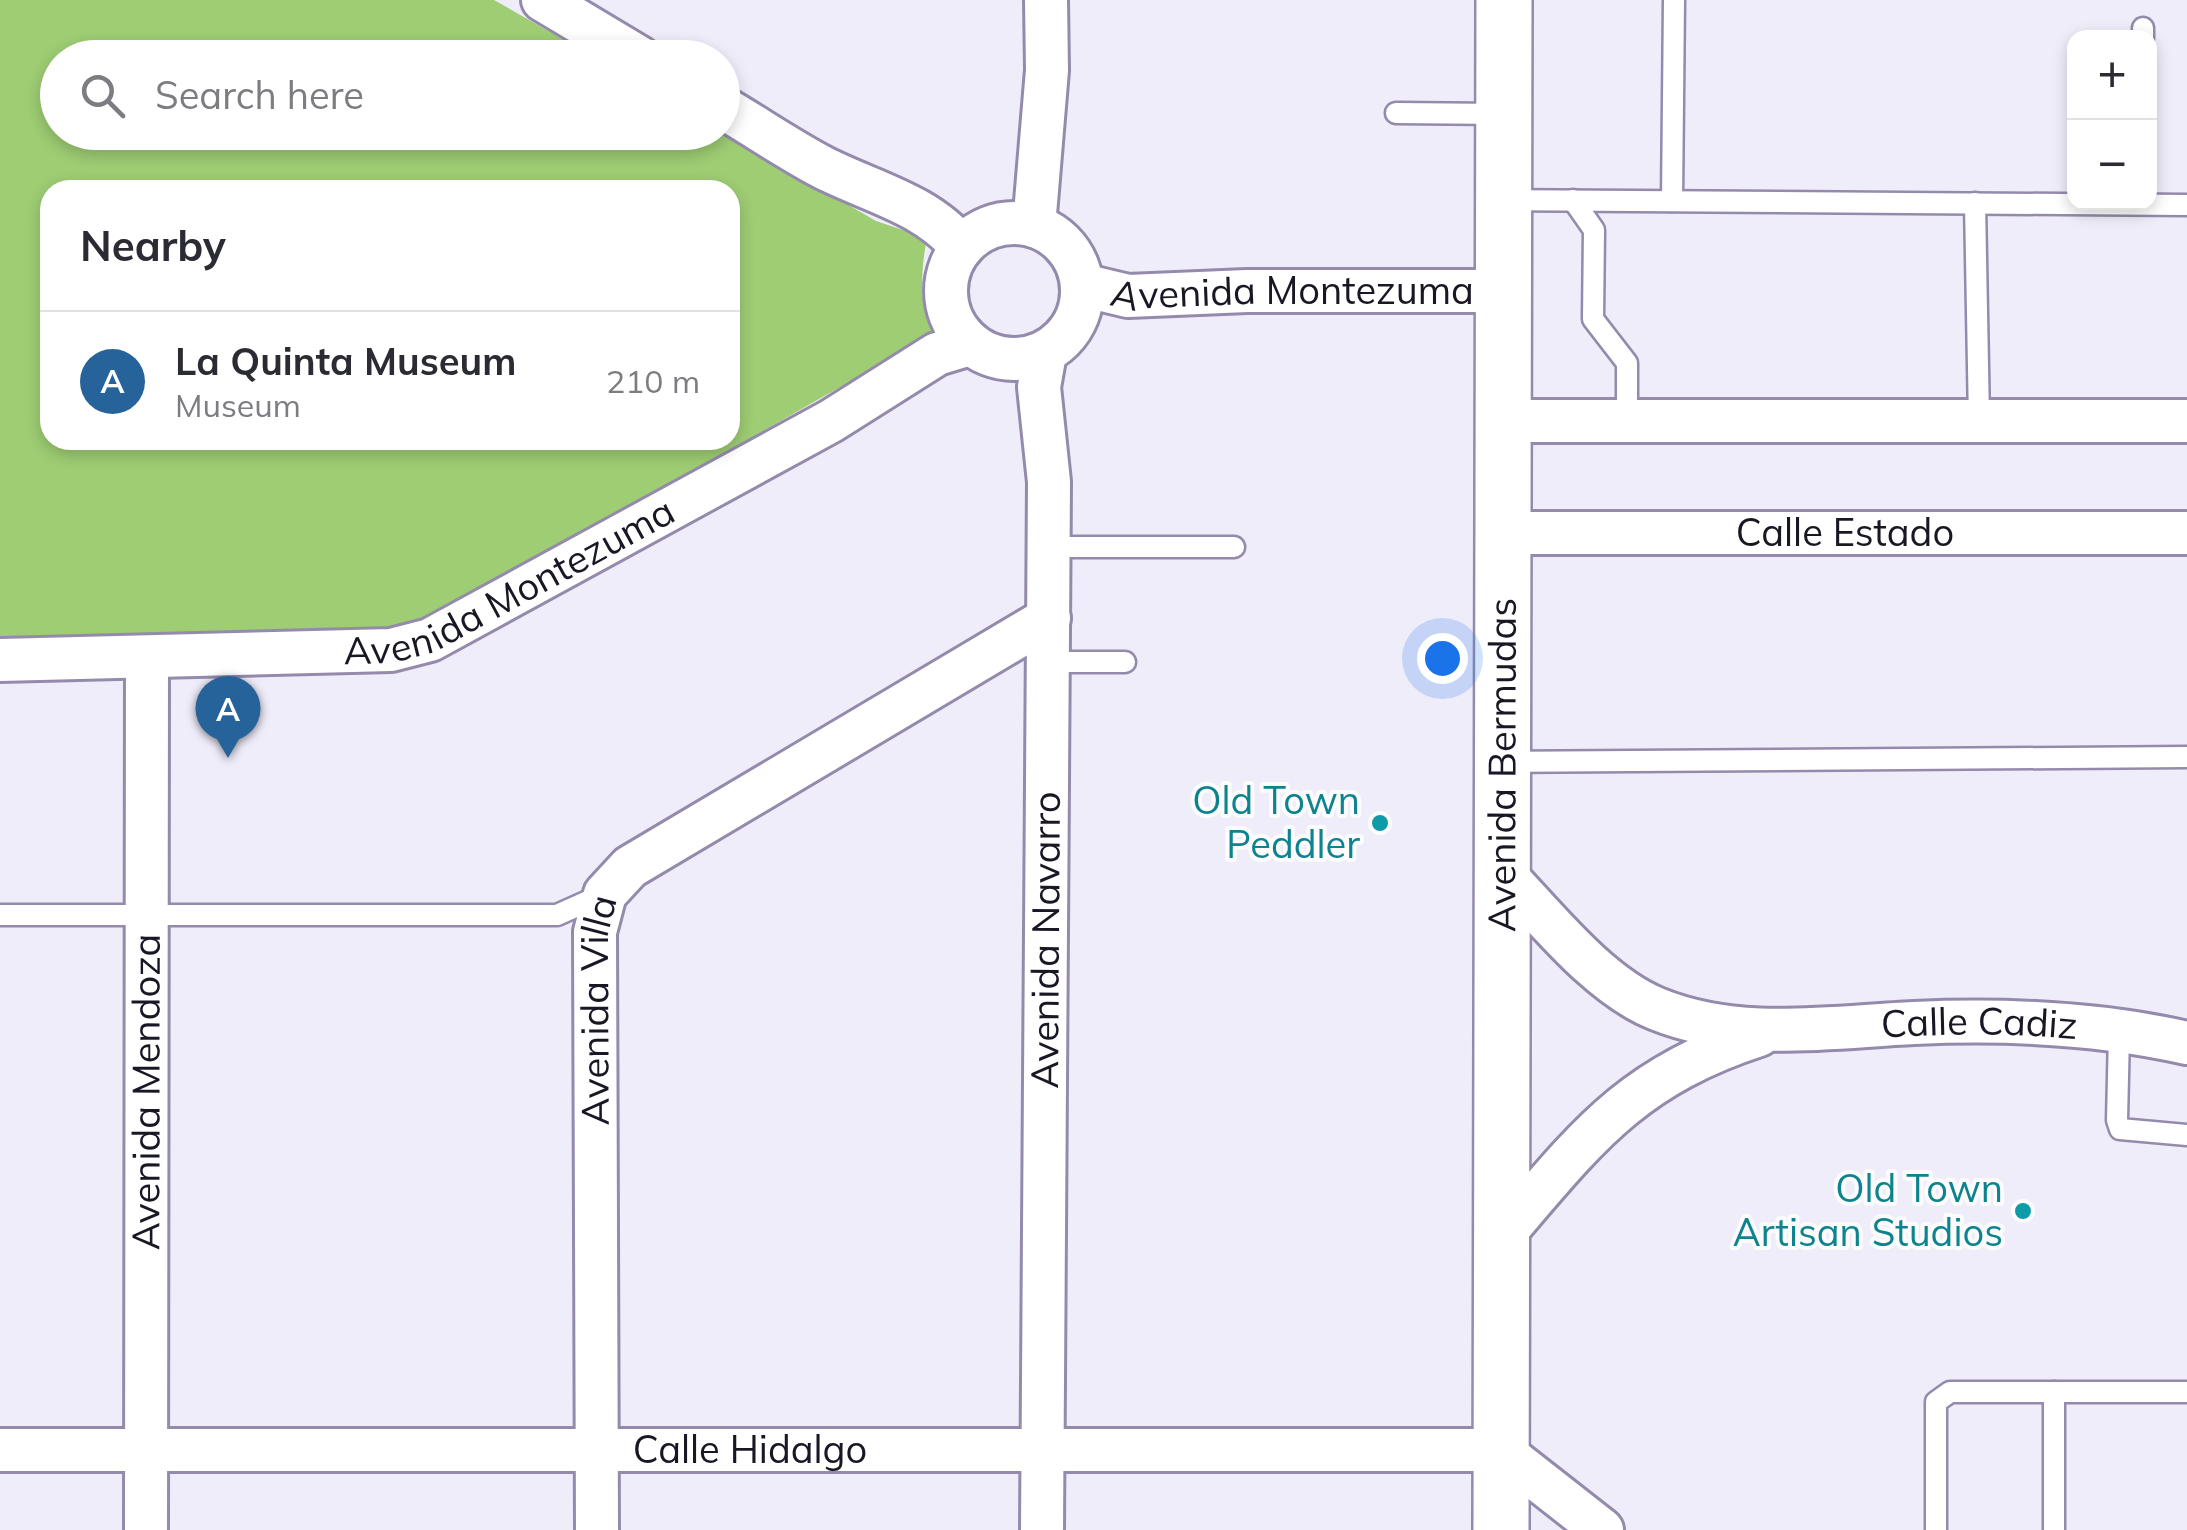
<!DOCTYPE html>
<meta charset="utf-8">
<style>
body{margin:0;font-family:Mulish,sans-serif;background:#f7f7f7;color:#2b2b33}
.controls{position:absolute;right:30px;top:30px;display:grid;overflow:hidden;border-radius:20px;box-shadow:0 5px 15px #0003}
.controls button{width:90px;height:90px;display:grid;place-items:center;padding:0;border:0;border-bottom:2px solid #e1e1e2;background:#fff;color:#2b2b33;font:50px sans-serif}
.you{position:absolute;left:1442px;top:658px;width:35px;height:35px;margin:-25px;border:8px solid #fff;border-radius:50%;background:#1a73e8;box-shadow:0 0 0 15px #1a73e833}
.badge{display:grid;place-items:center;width:65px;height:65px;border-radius:50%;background:#25639a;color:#fff;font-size:32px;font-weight:700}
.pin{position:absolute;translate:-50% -82px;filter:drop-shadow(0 2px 5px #0008)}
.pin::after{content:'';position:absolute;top:52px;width:35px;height:30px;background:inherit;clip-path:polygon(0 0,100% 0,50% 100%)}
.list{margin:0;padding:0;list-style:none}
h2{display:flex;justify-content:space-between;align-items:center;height:130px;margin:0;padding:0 40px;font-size:42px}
h2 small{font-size:32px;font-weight:400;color:#7c7c81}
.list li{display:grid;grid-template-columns:65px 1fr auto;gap:30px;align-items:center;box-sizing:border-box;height:140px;padding:0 40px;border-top:2px solid #e1e1e2}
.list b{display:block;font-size:38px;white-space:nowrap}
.list p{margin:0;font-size:32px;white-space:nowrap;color:#7c7c81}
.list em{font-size:32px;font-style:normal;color:#7c7c81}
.icon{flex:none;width:55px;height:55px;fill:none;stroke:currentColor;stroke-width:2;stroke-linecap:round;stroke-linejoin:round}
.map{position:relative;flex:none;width:2187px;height:1530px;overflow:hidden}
.search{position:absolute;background:#fff;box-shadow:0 5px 15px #0003;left:40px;top:40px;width:700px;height:110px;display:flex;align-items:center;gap:25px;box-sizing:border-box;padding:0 35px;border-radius:55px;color:#7c7c81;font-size:38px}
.panel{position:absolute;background:#fff;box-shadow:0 5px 15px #0003;left:40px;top:180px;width:700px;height:270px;border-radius:30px}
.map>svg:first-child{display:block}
.green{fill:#9ecd73;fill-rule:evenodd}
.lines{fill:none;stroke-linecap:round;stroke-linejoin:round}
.lane-casing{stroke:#948bac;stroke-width:25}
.street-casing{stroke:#948bac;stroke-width:48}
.secondary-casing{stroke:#948bac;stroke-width:60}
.lane{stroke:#fff;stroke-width:20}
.street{stroke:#fff;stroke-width:42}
.secondary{stroke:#fff;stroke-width:55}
.culture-dot{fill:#0f9aa8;stroke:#fcfcfc;stroke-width:4}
.labels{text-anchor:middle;stroke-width:8;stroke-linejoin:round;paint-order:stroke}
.street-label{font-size:38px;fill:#1a1623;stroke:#fcfcfc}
.culture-label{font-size:38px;fill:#0d838f;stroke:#fcfcfc;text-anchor:end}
</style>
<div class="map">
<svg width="2187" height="1530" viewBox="0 0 2187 1530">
<rect width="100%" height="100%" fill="#f0edfb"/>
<path class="green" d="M0,0H494L594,57L58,58V132H723L876,221L927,238C920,274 920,299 933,334L467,600L405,630L331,637L0,638ZM50,190H730V440H50Z"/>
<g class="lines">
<defs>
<g id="lane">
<polyline points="2143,38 2143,28"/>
<polyline points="1396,113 1502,114"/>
<polyline points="1506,200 2187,205"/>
<polyline points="1573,200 1594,230 1593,319 1627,363 1627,421"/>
<polyline points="1672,201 1674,0"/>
<polyline points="1975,203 1979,421"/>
<polyline points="1049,547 1234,547"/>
<polyline points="1048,662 1125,662"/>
<polyline points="1505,762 2187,757"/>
<polyline points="0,915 557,915 604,894"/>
<polyline points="2119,1033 2117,1120 2120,1129 2187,1135"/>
<polyline points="1936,1530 1936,1402 1950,1392 2187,1392"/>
<polyline points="2054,1530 2054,1392"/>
</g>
<g id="street">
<polyline points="543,0 640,58"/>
<path d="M722,107C756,127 788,149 822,167C868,191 928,204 961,247"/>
<circle cx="1014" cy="291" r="68"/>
<polyline points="1034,226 1047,70 1046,0"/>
<path id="s1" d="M1082,285L1128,296L1247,291H1504"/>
<polyline points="1503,421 2187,421"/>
<path id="s2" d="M1503,533H2187"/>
<path id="s3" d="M0,660L391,650L430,640L831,421L937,354L970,344"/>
<path id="s4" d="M1503,873C1546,918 1599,986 1657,1009C1738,1042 1828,1027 1914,1023C2003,1019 2099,1023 2187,1043"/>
<path d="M1501,1237C1586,1138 1630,1077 1759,1035"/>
<path id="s5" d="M0,1450H1500L1602,1530"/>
<path id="s6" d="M146,1530L147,657"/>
<path id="s7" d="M597,1530L595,932L605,894L630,867L1049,618"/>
<path id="s8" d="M1042,1530L1049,482L1039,387L1045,353"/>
</g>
<g id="secondary">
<path id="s9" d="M1501,1530L1504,0"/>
</g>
</defs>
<use href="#lane" class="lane-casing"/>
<use href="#street" class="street-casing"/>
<use href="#secondary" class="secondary-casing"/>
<use href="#lane" class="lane"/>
<use href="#street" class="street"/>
<use href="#secondary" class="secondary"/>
</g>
<g class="culture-dot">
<circle cx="1380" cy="823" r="10"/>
<circle cx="2023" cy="1211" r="10"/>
</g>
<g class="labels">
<g class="street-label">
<text dy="13" stroke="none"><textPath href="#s1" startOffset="212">Avenida Montezuma</textPath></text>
<text dy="13" stroke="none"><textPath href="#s2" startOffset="342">Calle Estado</textPath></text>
<text dy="13" stroke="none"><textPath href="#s3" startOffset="525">Avenida Montezuma</textPath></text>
<text dy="13" stroke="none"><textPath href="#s9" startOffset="765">Avenida Bermudas</textPath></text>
<text dy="13" stroke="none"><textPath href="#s8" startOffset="590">Avenida Navarro</textPath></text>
<text dy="13" stroke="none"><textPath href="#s7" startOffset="520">Avenida Villa</textPath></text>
<text dy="13" stroke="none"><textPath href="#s4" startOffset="532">Calle Cadiz</textPath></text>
<text dy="13" stroke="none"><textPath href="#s6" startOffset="438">Avenida Mendoza</textPath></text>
<text dy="13" stroke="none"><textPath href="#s5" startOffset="750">Calle Hidalgo</textPath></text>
</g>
<g class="culture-label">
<text x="1360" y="814">Old Town<tspan x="1360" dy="44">Peddler</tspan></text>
<text x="2003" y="1202">Old Town<tspan x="2003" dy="44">Artisan Studios</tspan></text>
</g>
</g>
</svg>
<div class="controls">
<button>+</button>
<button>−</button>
</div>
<div class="you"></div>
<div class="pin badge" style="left:228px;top:758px">A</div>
<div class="search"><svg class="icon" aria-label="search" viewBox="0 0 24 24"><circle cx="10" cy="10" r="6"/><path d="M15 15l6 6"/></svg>Search here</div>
<section class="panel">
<h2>Nearby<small></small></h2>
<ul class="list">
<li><span class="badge">A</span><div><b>La Quinta Museum</b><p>Museum</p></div><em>210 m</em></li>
</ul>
</section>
</div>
